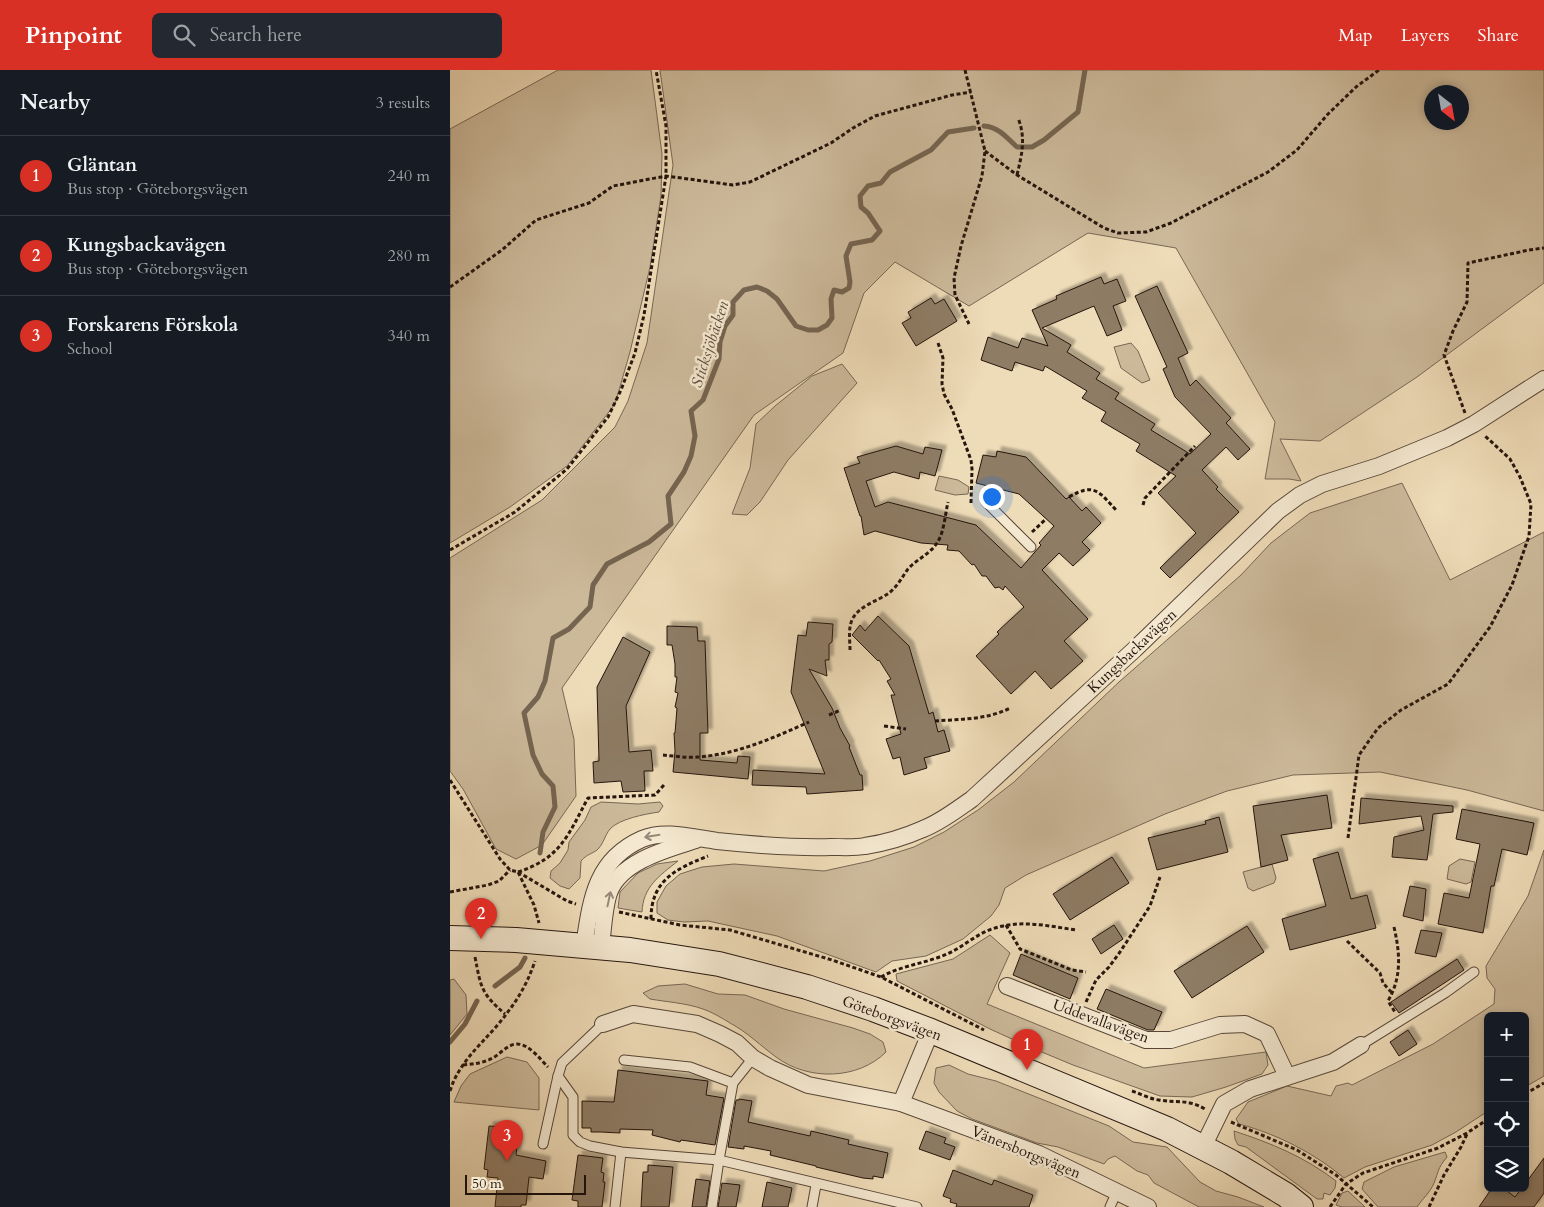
<!DOCTYPE html>
<meta charset="utf-8">
<style>
body{margin:0;font-family:Cardo,serif;background:#242831;color:#f1f3f6}
.controls{position:absolute;right:15px;bottom:15px;display:grid;overflow:hidden;border-radius:8px;box-shadow:0 2px 8px #0003}
.controls button{width:45px;height:45px;display:grid;place-items:center;padding:0;border:0;border-bottom:1px solid #363941;background:#171b24;color:#f1f3f6;font:25px sans-serif}
.compass{position:absolute;left:974px;top:15px;width:45px;height:45px;border-radius:50%;background:#171b24;box-shadow:0 2px 8px #0003;rotate:149deg}
.scale{position:absolute;left:15px;bottom:12px;width:121px;box-sizing:border-box;padding-left:5px;border:2px solid #25150d;border-top:0;font-size:14px;line-height:18px;white-space:nowrap;color:#25150d;-webkit-text-stroke:4px #f4e8d0;paint-order:stroke}
.you{position:absolute;left:541px;top:426px;width:18px;height:18px;margin:-12px;border:4px solid #fff;border-radius:50%;background:#1a73e8;box-shadow:0 0 0 8px #1a73e833}
.badge{display:grid;place-items:center;width:32px;height:32px;border-radius:50%;background:#d93025;color:#fff;font-size:16px;font-weight:700}
.pin{position:absolute;translate:-50% -41px;filter:drop-shadow(0 1px 2px #0008)}
.pin::after{content:'';position:absolute;top:26px;width:18px;height:15px;background:inherit;clip-path:polygon(0 0,100% 0,50% 100%)}
.list{margin:0;padding:0;list-style:none}
h2{display:flex;justify-content:space-between;align-items:center;height:65px;margin:0;padding:0 20px;font-size:21px}
h2 small{font-size:16px;font-weight:400;color:#9ea1a6}
.list li{display:grid;grid-template-columns:32px 1fr auto;gap:15px;align-items:center;box-sizing:border-box;height:80px;padding:0 20px;border-top:1px solid #363941}
.list b{display:block;font-size:19px;white-space:nowrap}
.list p{margin:0;font-size:16px;white-space:nowrap;color:#9ea1a6}
.list em{font-size:16px;font-style:normal;color:#9ea1a6}
.icon{flex:none;width:28px;height:28px;fill:none;stroke:currentColor;stroke-width:2;stroke-linecap:round;stroke-linejoin:round}
.map{position:relative;flex:none;width:1094px;height:1137px;overflow:hidden}
header{display:flex;align-items:center;gap:30px;box-sizing:border-box;height:70px;padding:0 25px;background:#d93025;color:#fff}
header strong{font-size:24px}
nav{display:flex;gap:28px;margin-inline-start:auto;font-size:18px}
.search{width:350px;height:45px;background:#242831;display:flex;align-items:center;gap:12px;box-sizing:border-box;padding:0 18px;border-radius:8px;color:#9ea1a6;font-size:19px}
main{display:flex}
aside{flex:1;background:#171b24}
.map>svg:first-child{display:block}
.green{fill:#ccb99a;stroke:#786754;fill-rule:evenodd}
.lines{fill:none;stroke-linecap:round;stroke-linejoin:round}
.stream{stroke:#756450;stroke-width:5}
.building{fill:#8e7c65;stroke:#25150d;filter:url(#shadow)}
.lane-casing{stroke:#574638;stroke-width:11}
.street-casing{stroke:#574638;stroke-width:18}
.secondary-casing{stroke:#25150d;stroke-width:26}
.path{stroke:#25150d;stroke-width:3;stroke-dasharray:4 2.5;stroke-linecap:butt}
.lane{stroke:#f4e8d0;stroke-width:9}
.street{stroke:#f4e8d0;stroke-width:16}
.secondary{stroke:#f4e8d0;stroke-width:24}
.oneway{stroke:#978978}
.labels{text-anchor:middle;stroke-width:5;stroke-linejoin:round;paint-order:stroke}
.street-label{font-size:15px;fill:#25150d;stroke:#f4e8d0}
.water-label{font-size:16px;font-style:italic;fill:#5a493a;stroke:#f4e8d0}
</style>
<header>
<strong>Pinpoint</strong>
<div class="search"><svg class="icon" aria-label="search" viewBox="0 0 24 24"><circle cx="10" cy="10" r="6"/><path d="M15 15l6 6"/></svg>Search here</div>
<nav><a>Map</a><a>Layers</a><a>Share</a></nav>
</header>
<main>
<aside>
<h2>Nearby<small>3 results</small></h2>
<ul class="list">
<li><span class="badge">1</span><div><b>Gläntan</b><p>Bus stop · Göteborgsvägen</p></div><em>240 m</em></li>
<li><span class="badge">2</span><div><b>Kungsbackavägen</b><p>Bus stop · Göteborgsvägen</p></div><em>280 m</em></li>
<li><span class="badge">3</span><div><b>Forskarens Förskola</b><p>School</p></div><em>340 m</em></li>
</ul>
</aside>
<div class="map">
<svg width="1094" height="1137" viewBox="0 0 1094 1137">
<defs>
<filter id="shadow"><feDropShadow dx="4.5" dy="-4.5" stdDeviation="1" flood-color="#0004"/></filter>
</defs>
<rect width="100%" height="100%" fill="#eedbb7"/>
<filter id="stains"><feTurbulence type="fractalNoise" baseFrequency=".004" numOctaves="4"/><feColorMatrix values="0 0 0 0 .2 0 0 0 0 .09 0 0 0 0 .02 0 0 0 .5 -.17"/></filter>
<radialGradient id="worn" r=".72"><stop offset=".6" stop-color="#630" stop-opacity="0"/><stop offset="1" stop-color="#630" stop-opacity=".3"/></radialGradient>
<g class="green">
<polygon points="108,0 201,0 212,84 211,126 200,197 180,282 165,334 117,396 60,437 0,473 0,59"/>
<path d="M210,0H1094V213L967,307L870,371L830,369L851,411L839,409H815L825,352L726,178L638,163L519,236L445,192L414,223L393,283L304,345L112,618L124,669L126,726L92,775L66,789L46,779L13,719L0,701V488L92,430L165,357L178,331L197,273L223,95ZM982,22H1012V52H982Z"/>
<polygon points="681,273 688,281 700,310 692,313 671,298 664,277"/>
<polygon points="392,294 407,313 338,390 310,432 297,445 282,444 300,398 306,354 325,336 362,306"/>
<polygon points="489,406 508,410 519,417 518,424 505,425 485,420"/>
<polygon points="952,413 1000,510 1094,462 1094,741 1017,720 930,702 843,705 777,721 715,744 576,805 555,818 549,835 541,846 513,869 476,886 442,891 426,902 327,866 258,851 234,852 218,850 207,843 207,832 216,816 230,804 252,797 284,794 374,801 420,791 464,777 494,762 528,740 564,712 669,612 791,505 821,473 860,443"/>
<path d="M151,732L188,734L210,732L213,736L209,742C195,744 169,749 160,759C155,765 153,775 147,780C142,784 137,784 131,791L130,808L119,819L110,816L100,808L101,801L110,793L118,780L119,772L135,750L141,737Z"/>
<path d="M1094,780V1006L1075,1017V946H1038V1041L1006,1062L982,1075L915,1097L894,1108C864,1083 827,1064 789,1054L786,1049L798,1032L837,1016L881,1026L886,1016L898,1013L902,1015L983,974L1044,934L1045,919L1037,908L1036,896L1078,826Z"/>
<polygon points="1010,789 1025,792 1021,812 1016,814 997,809 999,796"/>
<path d="M228,791C209,806 193,817 192,842L168,838L170,822L188,803L207,794Z"/>
<polygon points="822,794 826,808 824,813 803,821 798,818 793,802"/>
<polygon points="540,865 560,883 537,934 694,998 816,982 818,995 812,1004 776,1017 742,1027 710,1026 623,995 575,975 540,959 447,911 446,904 503,889"/>
<polygon points="4,909 16,925 17,944 0,965 0,910"/>
<path d="M235,914L268,924L295,925L334,939L403,958L420,964L433,972L436,982C408,1010 358,1011 326,987C311,976 297,962 280,953C272,948 262,942 253,939C236,933 217,932 200,929L193,923L208,916Z"/>
<polygon points="57,987 77,992 89,1008 89,1040 4,1032 11,1016 20,1004"/>
<polygon points="499,995 518,1004 546,1011 659,1056 683,1072 717,1077 750,1112 766,1121 788,1127 814,1137 749,1137 704,1113 698,1105 687,1101 665,1086 658,1089 654,1094 608,1077 587,1073 522,1049 507,1041 489,1022 484,1013 486,998"/>
<path d="M784,1061C821,1073 855,1087 886,1111L885,1118L880,1125L874,1123L873,1129H867L796,1077L788,1075L785,1069Z"/>
<path d="M995,1082L997,1087C987,1099 989,1101 984,1113C980,1123 972,1129 967,1137H928L912,1119L914,1112L944,1097Z"/>
<polygon points="898,1121 915,1137 892,1137 886,1135 892,1123"/>
</g>
<g class="lines">
<g class="stream">
<path d="M534,56C549,57 557,68 567,77H582L594,70L628,42L635,0"/>
<polyline points="90,783 93,762 105,737 103,716 92,704 83,685 74,643 88,627 95,611 103,568 119,559 140,537 143,515 157,494 199,472 221,454 218,426 234,402 241,386 245,366 241,341 253,330 269,289 270,272 275,256 283,245 283,232 294,220 307,217 317,221 327,229 346,256 358,260 368,260 377,255 382,248 381,229 384,220 392,222 399,218 400,212 396,186 401,174 422,170 430,161 418,143 411,137 410,126 418,116 431,113 440,102 481,80 498,62 524,58"/>
<polyline points="45,916 70,897 75,888"/>
<polyline points="0,972 15,954 27,931"/>
</g>
</g>
<g class="building">
<polygon points="651,207 654,214 667,209 676,231 663,236 672,260 657,266 644,236 592,258 621,275 617,282 650,303 646,309 669,323 665,329 705,354 701,360 740,384 761,364 725,327 713,299 717,297 685,226 707,216 738,283 728,288 740,316 746,310 781,348 776,353 800,379 788,390 776,377 752,400 768,417 766,419 789,442 720,508 710,498 746,463 708,423 726,406 686,381 690,374 651,351 656,342 632,328 637,321 595,296 593,301 565,292 562,301 531,290 538,267 568,278 572,268 598,276 582,240 607,229 606,226"/>
<polygon points="481,228 485,234 494,229 507,251 466,276 452,253 461,248 458,242"/>
<polygon points="446,376 473,384 475,377 492,380 485,406 470,402 469,409 444,402 416,411 425,437 438,432 526,455 571,498 591,475 589,473 604,456 569,424 526,413 533,385 546,387 547,381 576,387 616,429 619,427 632,441 636,437 651,453 632,472 640,480 623,496 609,483 592,500 638,549 614,571 633,591 601,619 585,601 561,624 526,586 549,564 547,562 574,537 555,516 553,520 549,517 545,518 536,506 532,506 524,494 522,495 509,481 497,480 498,475 471,473 425,461 414,465 411,446 410,446 394,398 410,393 407,387"/>
<polygon points="428,546 459,576 479,644 483,642 488,662 494,660 500,681 474,688 477,698 454,705 450,687 443,689 436,669 451,664 441,625 445,625 437,611 441,609 429,590 428,591 402,565 410,555 415,561"/>
<polygon points="358,552 383,554 382,572 379,574 379,590 375,590 377,606 359,599 382,638 390,658 400,676 399,677 410,705 412,705 413,720 357,724 356,717 302,715 303,700 375,704 341,622 348,565 356,566"/>
<polygon points="217,556 247,557 248,571 255,571 258,663 250,663 250,690 287,693 288,686 300,687 298,709 223,702 225,681 224,663 225,663 227,638 225,637 228,623 225,622 227,607 225,607 225,594 222,575 217,575"/>
<polygon points="173,567 200,582 176,636 179,682 201,680 203,701 194,701 195,721 173,722 171,711 144,713 143,692 149,691 147,617"/>
<polygon points="877,725 882,758 831,765 838,790 811,797 803,736"/>
<polygon points="911,728 1003,736 1003,742 983,744 977,790 942,787 944,767 974,760 971,746 909,754"/>
<polygon points="1012,739 1084,753 1077,785 1052,779 1044,816 1041,816 1033,863 988,854 994,823 1019,828 1030,774 1006,769"/>
<polygon points="769,747 778,782 707,800 698,768 756,754 755,751"/>
<polygon points="888,782 901,829 917,825 926,858 840,880 832,849 876,836 863,789"/>
<polygon points="662,787 679,813 620,850 603,824"/>
<polygon points="960,816 976,819 973,851 953,846"/>
<polygon points="664,855 673,869 651,884 642,869"/>
<polygon points="797,856 814,882 742,928 724,901"/>
<polygon points="971,860 992,863 986,887 965,883"/>
<polygon points="571,884 628,908 620,929 563,905"/>
<polygon points="1007,889 1014,900 949,943 941,932"/>
<polygon points="656,919 712,942 704,960 698,960 647,939"/>
<polygon points="958,960 967,974 949,986 940,972"/>
<polygon points="168,1000 258,1011 256,1025 274,1028 265,1075 231,1070 230,1072 202,1065 203,1060 170,1059 170,1063 151,1062 141,1062 141,1058 132,1058 132,1031 164,1032"/>
<polygon points="289,1029 302,1031 298,1052 360,1066 361,1061 399,1070 398,1074 438,1083 433,1108 423,1106 423,1109 413,1108 366,1097 366,1096 320,1085 321,1081 294,1076 294,1079 278,1077 286,1030 289,1030"/>
<polygon points="39,1056 53,1057 52,1075 67,1077 66,1085 96,1091 93,1109 79,1107 76,1135 71,1135 71,1137 45,1137 48,1108 37,1107 38,1100 34,1099"/>
<polygon points="476,1061 496,1068 494,1073 505,1077 500,1090 469,1079"/>
<polygon points="128,1085 153,1088 151,1102 154,1103 153,1112 155,1112 152,1137 128,1137 128,1131 122,1130"/>
<polygon points="1094,1088 1094,1123 1084,1137 1029,1137 1042,1118 1053,1118 1065,1127 1072,1118 1075,1118 1075,1114"/>
<polygon points="198,1095 223,1097 219,1137 191,1137 193,1102 198,1102"/>
<polygon points="503,1100 542,1115 544,1110 583,1125 579,1137 506,1137 507,1134 500,1132 501,1129 493,1126"/>
<polygon points="246,1109 260,1111 256,1137 242,1137"/>
<polygon points="317,1112 342,1118 338,1137 312,1137"/>
<polygon points="272,1113 290,1115 286,1137 268,1137"/>
</g>
<g class="lines">
<defs>
<g id="lane">
<polyline points="536,432 581,477"/>
<polyline points="153,954 112,993 108,1006 123,1027 123,1065 130,1072 140,1076 171,1082 269,1090 467,1137"/>
<polyline points="911,975 995,923 1024,902"/>
<polyline points="174,990 240,997 283,1013"/>
<polyline points="93,1074 108,1006"/>
<polyline points="165,1137 171,1082"/>
<polyline points="262,1137 269,1090 283,1013 303,988"/>
<polyline points="362,1137 366,1115"/>
<polyline points="660,1137 667,1121"/>
</g>
<g id="street">
<path d="M134,876C141,830 145,790 192,769C215,759 244,768 267,771C305,775 343,778 381,777C392,777 404,778 415,776C435,773 455,767 473,759C491,752 506,740 522,729L685,579L828,441L850,425L872,414L929,396L997,368L1024,354L1094,309"/>
<path d="M151,877C153,860 154,838 159,823C170,791 218,779 246,770"/>
<polyline points="557,916 696,970 721,970 770,955 795,954 817,964 837,1006"/>
<polyline points="153,954 183,944 247,954 270,964 287,973 303,988 320,998 358,1015 451,1033"/>
<polyline points="481,961 451,1033 589,1084 698,1137"/>
<polyline points="753,1077 774,1034 800,1019 883,992 911,975"/>
</g>
<polyline id="secondary" points="0,868 66,870 180,880 269,894 357,917 423,939 481,961 717,1059 781,1092 836,1125 851,1137"/>
</defs>
<use href="#lane" class="lane-casing"/>
<use href="#street" class="street-casing"/>
<use href="#secondary" class="secondary-casing"/>
<g class="path">
<polyline points="515,0 535,81 532,106 511,176 504,208 505,225 519,254"/>
<polyline points="535,81 567,105 654,158 668,163 696,162 721,153 818,102 847,80 878,44 906,17 929,0"/>
<path d="M567,105C572,84 576,68 568,48"/>
<polyline points="0,217 52,180 86,150 139,133 163,116 216,106 283,115 300,112 381,73 403,58 425,46 502,25 521,22"/>
<polyline points="488,273 493,288 492,314 494,324 502,339 521,390 522,399 521,433"/>
<polyline points="1015,343 994,285 1003,261 1017,232 1018,193 1079,180 1094,178"/>
<path d="M619,427C645,412 649,422 667,441"/>
<polyline points="693,435 695,428 745,376"/>
<polyline points="582,462 596,449"/>
<polyline points="0,480 65,442 117,399 158,347 171,320 185,283 194,245 216,106 216,56 206,0"/>
<path d="M400,580C400,570 398,559 402,550C408,536 428,531 439,523C448,516 452,507 458,499C467,489 480,484 487,473C494,463 495,445 498,432"/>
<polyline points="379,645 391,640"/>
<path d="M485,651C510,649 537,650 560,638"/>
<polyline points="434,656 456,659"/>
<path d="M213,685C224,686 236,688 248,687C288,684 323,668 359,652"/>
<polyline points="0,710 50,789 60,800 68,802 84,835 89,853"/>
<polyline points="898,768 909,685 928,658 951,640 998,614 1040,557 1062,515 1079,466 1081,434 1070,407 1060,389 1034,365"/>
<polyline points="68,802 117,831 126,834"/>
<path d="M68,802C111,788 118,765 138,728L205,725L214,715"/>
<polyline points="0,822 38,815 49,811 60,800"/>
<polyline points="169,842 230,855 280,860 382,890 431,907 534,960"/>
<path d="M201,849C201,810 226,799 258,786"/>
<polyline points="556,855 570,879 622,900 636,902"/>
<path d="M944,857C950,883 952,907 938,931L945,942"/>
<polyline points="897,871 930,903 933,913 942,923"/>
<path d="M25,887C31,918 31,923 55,944"/>
<path d="M431,907C450,896 472,894 492,886C510,880 524,865 542,859C570,849 598,856 626,860"/>
<polyline points="636,932 646,910 659,897 670,882 700,836 710,807"/>
<path d="M13,995C24,994 33,993 43,988C50,984 58,974 67,974C79,974 90,989 98,997"/>
<path d="M0,1021C8,995 27,978 45,958C63,937 76,918 85,891"/>
<path d="M682,1021C691,1024 700,1029 709,1030C726,1033 739,1029 755,1039"/>
<polyline points="1075,1024 1094,1013"/>
<polyline points="781,1052 847,1080 886,1105 923,1137"/>
<polyline points="880,1137 896,1114 913,1103 988,1078 1017,1063 1038,1049"/>
<polyline points="979,1137 994,1105 1011,1077 1017,1064"/>
</g>
<use href="#lane" class="lane"/>
<use href="#street" class="street"/>
<use href="#secondary" class="secondary"/>
</g>
<defs><path id="oneway-shaft" d="M-6 0H5M1.5-3L5.5 0L1.5 3" fill="none" stroke-width="1.6" stroke-linecap="round" stroke-linejoin="round" transform="scale(1.25)"/></defs>
<g class="oneway">
<use href="#oneway-shaft" transform="translate(202 766) rotate(171)"/>
<use href="#oneway-shaft" transform="translate(159 829) rotate(-78)"/>
</g>
<g class="labels">
<g class="street-label">
<text transform="translate(682 581) rotate(-43)" y="5">Kungsbackavägen</text>
<text transform="translate(442 948) rotate(20)" y="5">Göteborgsvägen</text>
<text transform="translate(651 951) rotate(20)" y="5">Uddevallavägen</text>
<text transform="translate(576 1082) rotate(22)" y="5">Vänersborgsvägen</text>
</g>
<g class="water-label">
<text transform="translate(259 274) rotate(-72)" y="6">Sticksjöbäcken</text>
</g>
</g>
<rect width="100%" height="100%" filter="url(#stains)"/>
<rect width="100%" height="100%" fill="url(#worn)"/>
</svg>
<div class="controls">
<button>+</button>
<button>−</button>
<button><svg class="icon" aria-label="locate" viewBox="0 0 24 24"><circle cx="12" cy="12" r="6"/><path d="M12 2v4M12 18v4M2 12h4M18 12h4"/></svg></button>
<button><svg class="icon" aria-label="layers" viewBox="0 0 24 24"><path d="M12 4l9 5-9 5-9-5zM3 14l9 5 9-5"/></svg></button>
</div>
<svg class="compass" viewBox="-18 -18 36 36"><path d="M0-13l5 13h-10z" fill="#e53935"/><path d="M0 13l5-13h-10z" fill="#9ea1a6"/></svg>
<div class="scale">50 m</div>
<div class="you"></div>
<div class="pin badge" style="left:577px;top:1000px">1</div>
<div class="pin badge" style="left:31px;top:869px">2</div>
<div class="pin badge" style="left:57px;top:1091px">3</div>
</div>
</main>
